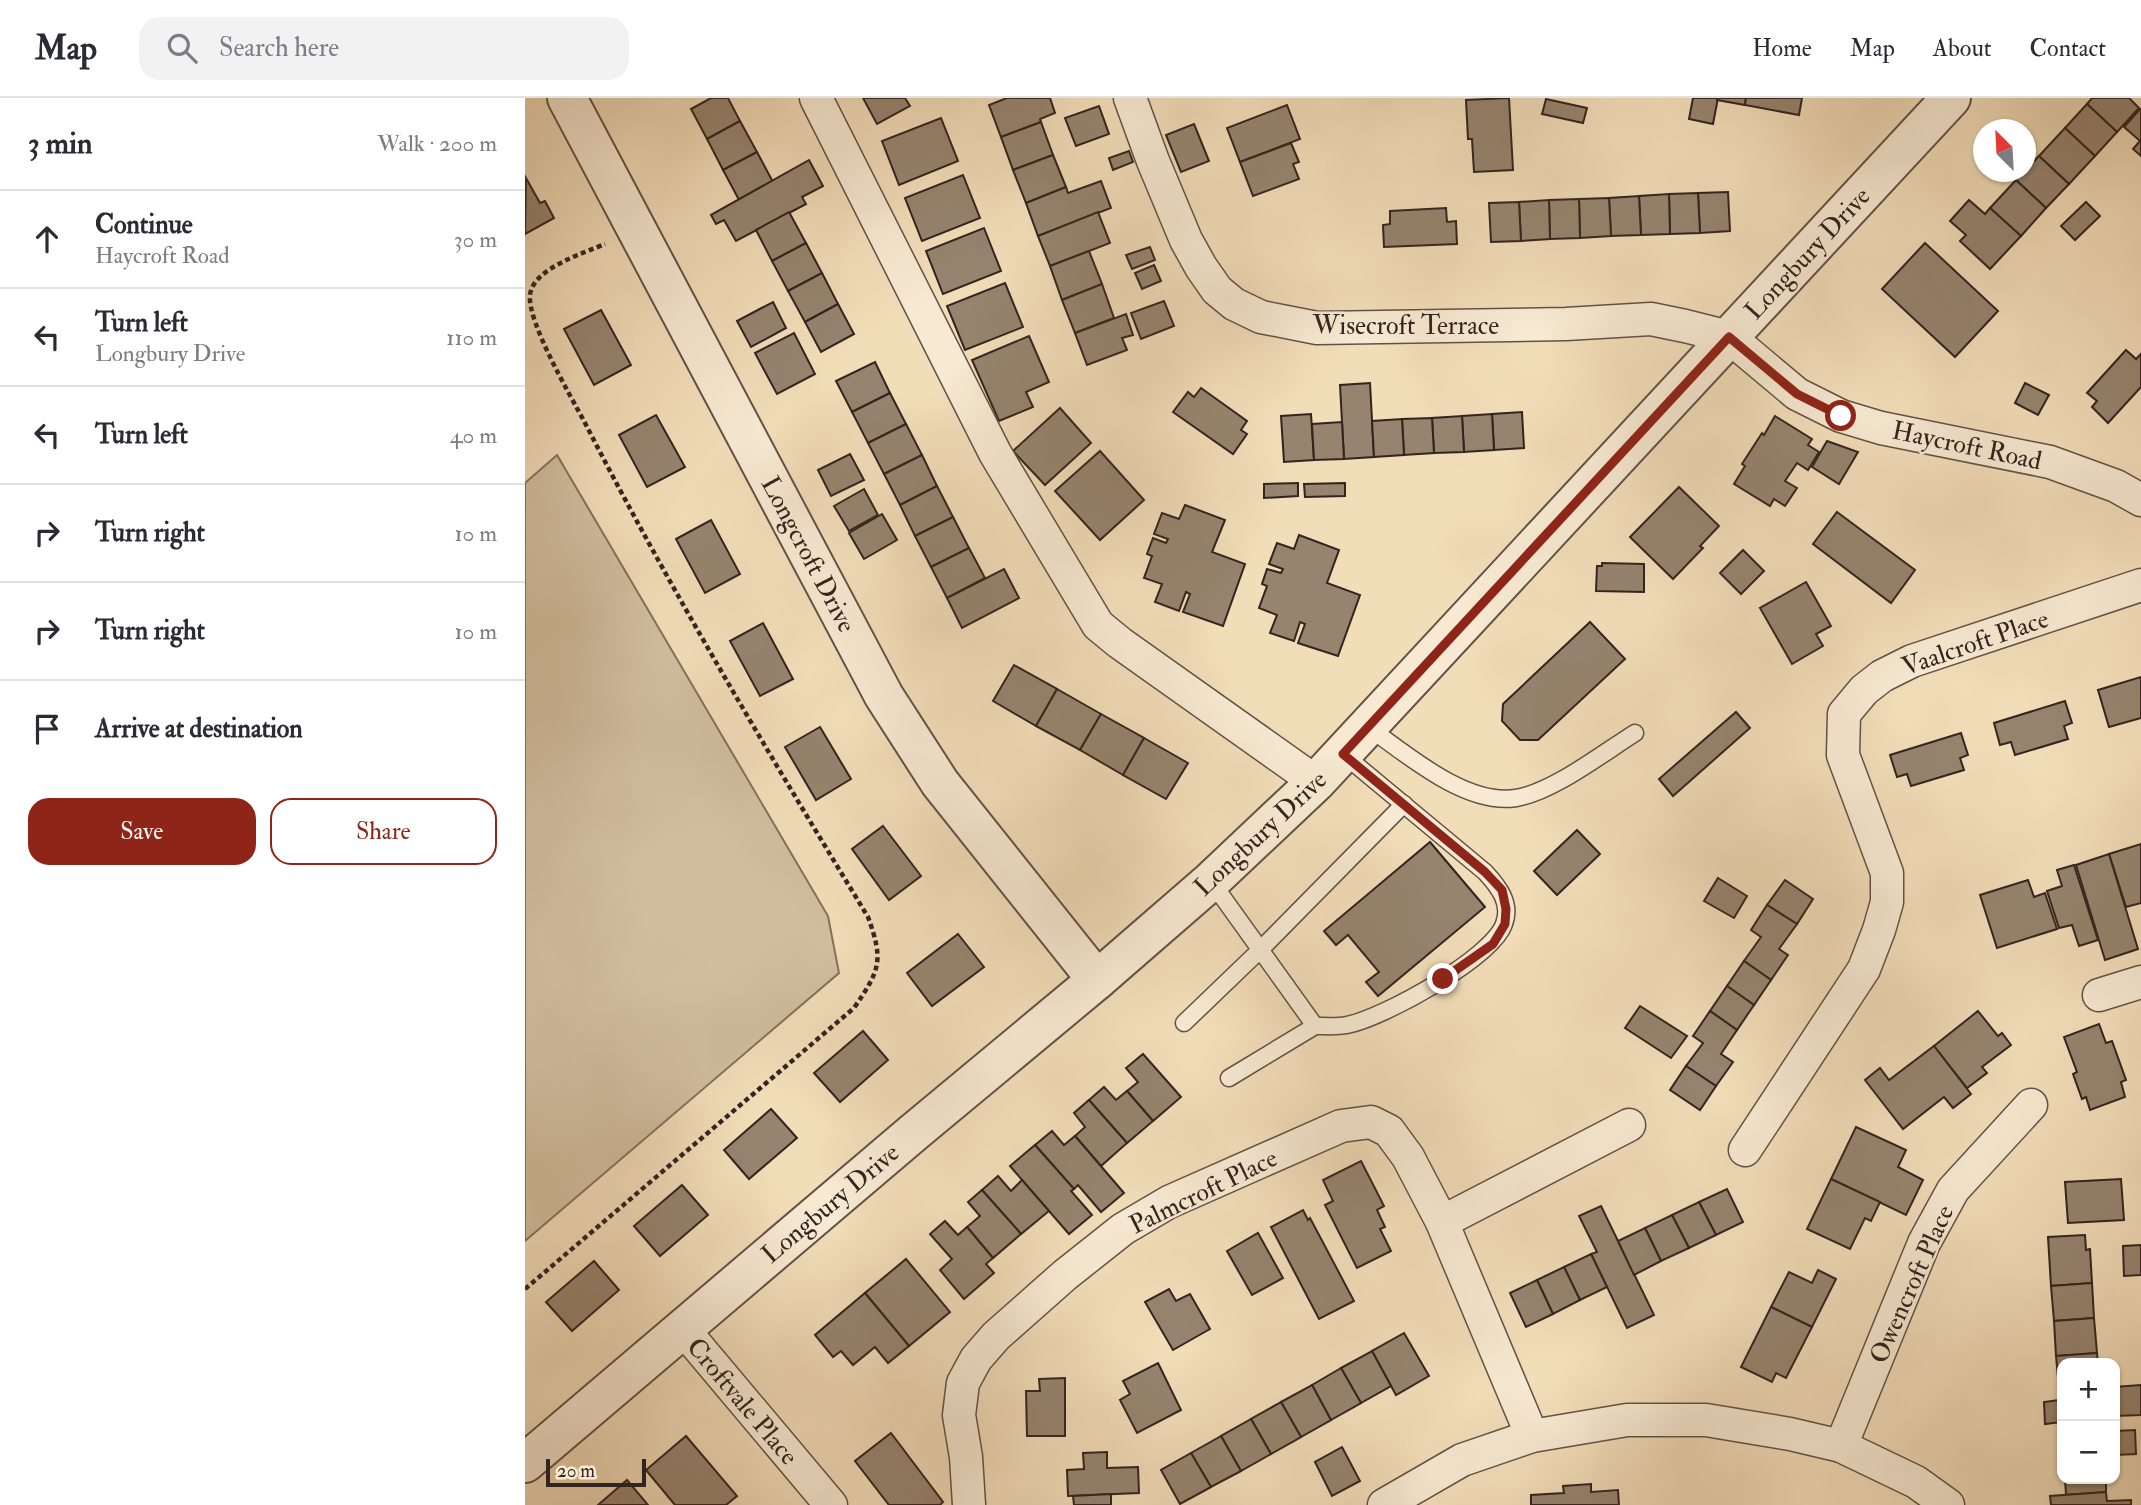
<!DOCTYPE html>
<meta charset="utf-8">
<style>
body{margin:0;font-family:"IM FELL Double Pica",serif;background:#f2f2f3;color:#2b2b33}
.controls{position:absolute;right:21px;bottom:21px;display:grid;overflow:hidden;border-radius:14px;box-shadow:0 2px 5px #0004}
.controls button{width:63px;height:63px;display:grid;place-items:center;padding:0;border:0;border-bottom:2px solid #e1e1e2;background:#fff;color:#2b2b33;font:35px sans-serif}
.compass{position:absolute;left:1448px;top:21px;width:63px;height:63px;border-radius:50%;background:#fff;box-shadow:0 2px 5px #0004;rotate:336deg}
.scale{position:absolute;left:21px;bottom:18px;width:100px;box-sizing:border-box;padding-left:7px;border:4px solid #32241e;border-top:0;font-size:19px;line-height:24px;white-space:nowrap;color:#32241e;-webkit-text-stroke:5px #f7e9d2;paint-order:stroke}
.stop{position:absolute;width:21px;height:21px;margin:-16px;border:5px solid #8f2418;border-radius:50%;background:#fff}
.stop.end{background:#8f2418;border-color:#fff;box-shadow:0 2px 7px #0008}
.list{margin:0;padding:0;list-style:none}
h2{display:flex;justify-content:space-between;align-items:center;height:91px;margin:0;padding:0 28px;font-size:30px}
h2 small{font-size:23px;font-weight:400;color:#7c7c81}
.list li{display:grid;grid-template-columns:46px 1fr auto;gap:21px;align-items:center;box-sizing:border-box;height:98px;padding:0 28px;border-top:2px solid #e1e1e2}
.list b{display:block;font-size:26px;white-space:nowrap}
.list p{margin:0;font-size:23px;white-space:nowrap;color:#7c7c81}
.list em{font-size:23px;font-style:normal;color:#7c7c81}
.actions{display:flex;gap:14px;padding:21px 28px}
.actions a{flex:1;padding:16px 0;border:2px solid #8f2418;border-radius:21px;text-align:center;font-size:24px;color:#8f2418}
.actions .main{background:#8f2418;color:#fff}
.icon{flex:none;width:38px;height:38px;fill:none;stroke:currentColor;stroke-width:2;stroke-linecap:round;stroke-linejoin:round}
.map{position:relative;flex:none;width:1616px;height:1407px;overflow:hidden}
header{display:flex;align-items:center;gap:42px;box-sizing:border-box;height:98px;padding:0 35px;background:#fff;border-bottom:2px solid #e1e1e2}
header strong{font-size:33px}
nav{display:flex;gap:38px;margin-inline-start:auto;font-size:24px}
.search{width:490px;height:63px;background:#f2f2f3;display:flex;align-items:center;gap:18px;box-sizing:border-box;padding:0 24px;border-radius:21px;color:#7c7c81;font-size:26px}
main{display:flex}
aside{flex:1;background:#fff}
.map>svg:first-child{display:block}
.green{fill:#d1be9f;stroke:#82715e;stroke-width:2}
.building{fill:#96846f;stroke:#32241e;stroke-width:2}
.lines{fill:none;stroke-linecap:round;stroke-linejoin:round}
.service-casing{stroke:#625245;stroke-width:19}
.minor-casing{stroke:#625245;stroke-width:35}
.tertiary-casing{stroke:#625245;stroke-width:42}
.path{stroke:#32241e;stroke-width:4.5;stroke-dasharray:5 3.5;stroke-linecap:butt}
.service{stroke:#f7e9d2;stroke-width:16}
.minor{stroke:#f7e9d2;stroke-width:32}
.tertiary{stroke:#f7e9d2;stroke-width:38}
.route{stroke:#8f2418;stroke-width:9}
.labels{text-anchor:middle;stroke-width:5;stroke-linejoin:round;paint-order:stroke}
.street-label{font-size:26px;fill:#32241e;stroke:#f7e9d2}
</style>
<header>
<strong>Map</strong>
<div class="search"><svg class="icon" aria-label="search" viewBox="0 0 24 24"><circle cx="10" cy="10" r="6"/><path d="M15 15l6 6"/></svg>Search here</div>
<nav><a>Home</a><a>Map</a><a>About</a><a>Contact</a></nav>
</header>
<main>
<aside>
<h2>3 min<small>Walk · 200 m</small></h2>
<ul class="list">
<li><svg class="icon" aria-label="ahead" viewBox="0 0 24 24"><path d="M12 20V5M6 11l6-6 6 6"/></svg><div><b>Continue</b><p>Haycroft Road</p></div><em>30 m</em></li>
<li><svg class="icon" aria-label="left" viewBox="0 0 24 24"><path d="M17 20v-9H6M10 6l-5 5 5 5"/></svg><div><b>Turn left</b><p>Longbury Drive</p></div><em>110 m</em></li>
<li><svg class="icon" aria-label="left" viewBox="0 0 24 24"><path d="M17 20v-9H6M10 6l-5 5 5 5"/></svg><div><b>Turn left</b></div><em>40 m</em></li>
<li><svg class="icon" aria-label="right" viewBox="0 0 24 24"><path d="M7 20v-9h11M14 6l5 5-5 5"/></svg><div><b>Turn right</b></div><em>10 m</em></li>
<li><svg class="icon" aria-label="right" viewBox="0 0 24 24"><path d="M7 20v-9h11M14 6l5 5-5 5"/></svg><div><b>Turn right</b></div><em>10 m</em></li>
<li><svg class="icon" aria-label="arrive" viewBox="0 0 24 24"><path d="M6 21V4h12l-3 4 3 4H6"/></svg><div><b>Arrive at destination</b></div></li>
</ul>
<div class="actions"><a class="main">Save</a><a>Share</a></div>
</aside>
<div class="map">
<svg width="1616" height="1407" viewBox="0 0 1616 1407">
<rect width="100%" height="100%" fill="#f2ddb9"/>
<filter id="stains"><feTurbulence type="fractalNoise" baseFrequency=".00286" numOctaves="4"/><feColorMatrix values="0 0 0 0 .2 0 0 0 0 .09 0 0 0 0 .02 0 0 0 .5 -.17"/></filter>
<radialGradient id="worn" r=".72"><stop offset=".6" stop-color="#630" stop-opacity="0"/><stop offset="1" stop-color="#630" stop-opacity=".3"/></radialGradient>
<polygon class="green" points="32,357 303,818 314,875 0,1143 0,385"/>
<g class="building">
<polygon points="186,0 203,0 215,23 182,41 166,11"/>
<polygon points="338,0 380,0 385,8 352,26"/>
<polygon points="482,0 525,0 530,15 515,21 516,24 476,39 464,7"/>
<polygon points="984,0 988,72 949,74 947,41 943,41 941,2"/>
<polygon points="1168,0 1193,0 1188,26 1164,21"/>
<polygon points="1193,0 1221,0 1220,7 1192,2"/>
<polygon points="1221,0 1277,0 1274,17 1220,7"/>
<polygon points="1567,0 1604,0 1614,10 1592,34 1562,6"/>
<polygon points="1021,1 1062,10 1058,25 1017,16"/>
<polygon points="1562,6 1592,34 1570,58 1540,30"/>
<polygon points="762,7 775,41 715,64 702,30"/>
<polygon points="574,8 584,36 551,48 540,20"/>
<polygon points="1615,11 1616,12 1616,58 1608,51 1615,43 1599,29"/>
<polygon points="416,20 433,63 374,87 357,43"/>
<polygon points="215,23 232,54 198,72 182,41"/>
<polygon points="516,24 528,57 488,72 476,39"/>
<polygon points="669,26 684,63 656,74 641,37"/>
<polygon points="1540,30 1570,58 1544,86 1514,58"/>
<polygon points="766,45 774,64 768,66 774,81 728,98 715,64"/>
<polygon points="604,53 608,64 588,72 584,60"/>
<polygon points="232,54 248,84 214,102 198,72"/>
<polygon points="528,57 541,89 501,105 488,72"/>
<polygon points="1514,58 1544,86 1521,110 1491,82"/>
<polygon points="284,62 298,88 277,99 281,106 211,143 199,122 191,126 186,117"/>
<polygon points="438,77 455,120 397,143 380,100"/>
<polygon points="1,80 15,105 20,103 29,120 0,136"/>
<polygon points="1491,82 1521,110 1496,138 1465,110"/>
<polygon points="576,83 586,110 513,138 501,105 541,89 543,95"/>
<polygon points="1203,94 1205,133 1175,135 1173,95"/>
<polygon points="1173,95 1175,135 1145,136 1144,96"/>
<polygon points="1144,96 1145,136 1116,137 1114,98"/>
<polygon points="1114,98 1116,137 1086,138 1084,100"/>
<polygon points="1084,100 1086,138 1055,140 1054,101"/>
<polygon points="1054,101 1055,140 1025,141 1024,102"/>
<polygon points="1024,102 1025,141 996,143 994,104"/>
<polygon points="1444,102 1460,116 1465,110 1496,138 1465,171 1435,143 1441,137 1425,123"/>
<polygon points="994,104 996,143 966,144 964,105"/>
<polygon points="1561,104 1575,118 1550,142 1536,128"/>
<polygon points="921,110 922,124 931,123 932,146 859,149 858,127 865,126 865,113"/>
<polygon points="264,114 281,145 247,163 231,132"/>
<polygon points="573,114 585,145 525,168 513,138"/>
<polygon points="459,130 476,173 418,196 401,153"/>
<polygon points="281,145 297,175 263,193 247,163"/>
<polygon points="1400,145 1473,213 1430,259 1357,191"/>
<polygon points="625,149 630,162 607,171 601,157"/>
<polygon points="564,153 577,186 537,202 525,168"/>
<polygon points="629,167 636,183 617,191 610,175"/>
<polygon points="297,175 313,206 280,224 263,193"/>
<polygon points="480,185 498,229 440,252 422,208"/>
<polygon points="577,186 589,220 550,235 537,202"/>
<polygon points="639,203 649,228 616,241 606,215"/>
<polygon points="248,204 261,230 226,249 212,223"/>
<polygon points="313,206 329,236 296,254 280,224"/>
<polygon points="76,212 106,267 69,287 39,231"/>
<polygon points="601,216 608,237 597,240 602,252 562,267 550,235"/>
<polygon points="269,235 290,276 252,296 230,255"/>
<polygon points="504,238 524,284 501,294 508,309 474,323 447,262"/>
<polygon points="1601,252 1611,261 1616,256 1616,289 1583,325 1567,309 1572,303 1562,295"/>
<polygon points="350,264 365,295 327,314 311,283"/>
<polygon points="845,285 849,359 819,361 815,287"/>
<polygon points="1500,285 1524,297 1513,317 1490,305"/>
<polygon points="676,290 722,323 716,332 722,336 708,356 648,314 663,294 669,299"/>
<polygon points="365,295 381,326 343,345 327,314"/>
<polygon points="535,310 566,345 520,387 488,353"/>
<polygon points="997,314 999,350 969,352 967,316"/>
<polygon points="786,316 789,362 759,364 756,318"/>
<polygon points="967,316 969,352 939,354 937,318"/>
<polygon points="131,317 160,369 122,389 94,337"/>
<polygon points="937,318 939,354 909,355 907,320"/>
<polygon points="1250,318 1287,341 1283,347 1294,354 1283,372 1272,365 1260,383 1272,390 1260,408 1249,401 1245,408 1209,386 1220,368 1217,366 1237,335 1239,337"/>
<polygon points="907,320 909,355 879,357 877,321"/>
<polygon points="877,321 879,357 849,359 847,323"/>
<polygon points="817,324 819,361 789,362 787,326"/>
<polygon points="381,326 397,357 359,376 343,345"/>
<polygon points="1302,343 1333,354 1314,386 1287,369"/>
<polygon points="575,353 619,402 575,442 530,393"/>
<polygon points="325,356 339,382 306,398 293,372"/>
<polygon points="397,357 412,388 375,407 359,376"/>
<polygon points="773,385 773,398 739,400 739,386"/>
<polygon points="820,385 820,398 780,399 779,386"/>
<polygon points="412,388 428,419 390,438 375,407"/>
<polygon points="1154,389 1194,428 1175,448 1178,450 1148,481 1105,439"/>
<polygon points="339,391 353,417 324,433 309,408"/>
<polygon points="660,407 700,422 687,454 720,466 698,528 658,514 665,496 661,494 654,513 630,504 637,486 619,480 627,458 622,456 628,440 641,445 643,441 629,436 637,415 654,421"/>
<polygon points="1312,414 1390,472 1366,505 1288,446"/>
<polygon points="357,416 372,442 339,461 324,435"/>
<polygon points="428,419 444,450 406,469 390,438"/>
<polygon points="186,422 215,476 180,495 151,441"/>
<polygon points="774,437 814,452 802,485 835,497 813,558 773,545 780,526 775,524 769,543 745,535 752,517 734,510 742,488 737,486 742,471 756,475 758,471 744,466 752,445 769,451"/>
<polygon points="444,450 460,480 422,500 406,469"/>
<polygon points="1218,452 1239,473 1216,496 1195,475"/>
<polygon points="1077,465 1119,466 1119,494 1071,493 1072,468 1077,468"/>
<polygon points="479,471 494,500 437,530 422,500"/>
<polygon points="1281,484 1306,528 1291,536 1298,548 1267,566 1235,510"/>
<polygon points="1065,524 1100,561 1013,642 995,642 977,623 978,606"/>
<polygon points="238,525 268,581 235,598 205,543"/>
<polygon points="489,567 532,591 511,628 468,603"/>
<polygon points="1616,579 1616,620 1584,629 1573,592"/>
<polygon points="532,591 576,616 555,652 511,628"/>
<polygon points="1540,603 1547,625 1539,628 1543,641 1490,657 1486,644 1475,647 1469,625"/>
<polygon points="1211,614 1225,630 1148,698 1134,681"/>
<polygon points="576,616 619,640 598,677 555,652"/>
<polygon points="295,629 326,681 291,702 260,649"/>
<polygon points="1436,635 1443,657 1435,660 1439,672 1386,688 1382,676 1372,679 1365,657"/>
<polygon points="619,640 663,665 641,701 598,677"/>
<polygon points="358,728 396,778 364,802 327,751"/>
<polygon points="1052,732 1075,756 1032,797 1009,773"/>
<polygon points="905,744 960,809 853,898 841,884 854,874 823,837 811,847 799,833"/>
<polygon points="1616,746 1616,805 1601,809 1584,756"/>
<polygon points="1584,756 1613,851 1580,862 1551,767"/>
<polygon points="1549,767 1573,842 1554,848 1547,827 1534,830 1522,793 1537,788 1532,772"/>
<polygon points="1193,780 1222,798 1209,820 1179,803"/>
<polygon points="1260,782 1288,801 1272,826 1242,807"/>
<polygon points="1503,782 1509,799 1520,795 1532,831 1472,850 1455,797"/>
<polygon points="1242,807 1272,826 1254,851 1263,857 1246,882 1219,863 1236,839 1226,832"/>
<polygon points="433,836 459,869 407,908 382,875"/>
<polygon points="1219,863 1246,882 1229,907 1202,888"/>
<polygon points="1202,888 1229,907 1212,932 1185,913"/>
<polygon points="1115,908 1162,938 1146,960 1100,930"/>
<polygon points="1185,913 1212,932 1196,956 1208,964 1191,988 1161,968 1178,945 1168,938"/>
<polygon points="1453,913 1473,938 1477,935 1486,947 1457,969 1462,975 1442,990 1409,948"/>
<polygon points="1574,926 1581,945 1587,943 1601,982 1596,984 1600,999 1565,1012 1561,999 1557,1001 1548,976 1552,974 1539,939"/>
<polygon points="338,933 363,962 315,1004 289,975"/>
<polygon points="1409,948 1446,996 1428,1010 1419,999 1378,1031 1340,982 1355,970 1364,982"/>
<polygon points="618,956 656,999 628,1023 602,993 613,984 601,970"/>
<polygon points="1161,968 1191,988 1175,1012 1145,992"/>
<polygon points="579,989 591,1002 602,993 628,1023 602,1045 564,1002"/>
<polygon points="564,1002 602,1045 576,1068 550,1038 560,1029 549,1015"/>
<polygon points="246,1011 272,1040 224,1081 199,1052"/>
<polygon points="1331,1029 1381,1052 1373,1069 1398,1082 1381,1117 1306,1081"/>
<polygon points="527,1033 539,1047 550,1038 599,1095 576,1114 553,1087 549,1091 510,1047"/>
<polygon points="510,1047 549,1091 546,1093 567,1117 544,1136 485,1068"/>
<polygon points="836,1063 859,1108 852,1112 860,1129 855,1131 866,1153 832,1170 800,1107 808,1103 798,1082"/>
<polygon points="473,1078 486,1093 497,1082 524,1113 496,1136 457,1092"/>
<polygon points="1306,1081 1355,1104 1346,1123 1340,1120 1325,1151 1282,1131"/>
<polygon points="1596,1081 1599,1122 1543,1125 1540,1084"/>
<polygon points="157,1087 183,1117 135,1158 109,1128"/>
<polygon points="1202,1091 1218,1124 1191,1137 1174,1104"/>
<polygon points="457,1092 496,1136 468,1160 442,1129 455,1118 443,1104"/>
<polygon points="1174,1104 1191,1137 1164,1150 1147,1117"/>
<polygon points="1076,1108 1129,1217 1102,1230 1066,1156 1072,1154 1054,1118"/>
<polygon points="778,1112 783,1122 785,1120 829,1203 794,1221 746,1129"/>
<polygon points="1147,1117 1164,1150 1136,1163 1120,1130"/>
<polygon points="420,1123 433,1137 442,1129 468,1160 461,1166 469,1175 439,1201 415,1172 427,1161 405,1136"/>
<polygon points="1120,1130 1136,1163 1109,1177 1093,1143"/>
<polygon points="733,1135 758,1180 727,1197 702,1153"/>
<polygon points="1560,1137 1561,1152 1565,1151 1567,1185 1526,1188 1523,1139"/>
<polygon points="1616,1147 1616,1177 1599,1178 1598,1148"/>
<polygon points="1066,1156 1082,1189 1055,1202 1039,1169"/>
<polygon points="381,1161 425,1214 384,1248 340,1195"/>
<polygon points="69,1163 94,1192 47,1233 21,1204"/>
<polygon points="1039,1169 1055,1202 1028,1216 1012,1182"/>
<polygon points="1293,1172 1311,1181 1287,1229 1246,1209 1264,1174 1287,1185"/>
<polygon points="1012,1182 1028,1216 1001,1229 985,1195"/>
<polygon points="1567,1185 1569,1220 1529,1223 1526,1188"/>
<polygon points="644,1191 651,1203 665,1196 685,1231 648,1252 620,1204"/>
<polygon points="340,1195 384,1248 363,1265 350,1249 328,1267 316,1253 308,1259 290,1237"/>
<polygon points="1246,1209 1287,1229 1261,1280 1251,1275 1247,1284 1216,1269"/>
<polygon points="1569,1220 1572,1255 1531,1258 1529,1223"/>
<polygon points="879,1235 904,1278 871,1297 847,1253"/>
<polygon points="847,1253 866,1288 836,1305 816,1270"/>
<polygon points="1572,1255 1573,1265 1537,1265 1537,1291 1534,1291 1531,1258"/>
<polygon points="633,1265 656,1312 612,1335 595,1302 605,1296 598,1283"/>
<polygon points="816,1270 836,1305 806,1322 787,1287"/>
<polygon points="540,1280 540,1338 502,1338 501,1293 515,1293 514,1281"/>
<polygon points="787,1287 806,1322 776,1339 756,1304"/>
<polygon points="1616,1287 1616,1317 1590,1318 1590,1289"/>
<polygon points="1534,1291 1537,1291 1537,1329 1536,1324 1520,1326 1519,1304 1534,1302"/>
<polygon points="756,1304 776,1339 746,1356 726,1321"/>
<polygon points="726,1321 746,1356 716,1373 696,1338"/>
<polygon points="1610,1332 1611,1356 1590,1357 1590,1333"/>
<polygon points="366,1335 418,1404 415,1407 364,1407 330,1363"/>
<polygon points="161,1338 212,1398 201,1407 150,1407 121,1372"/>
<polygon points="696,1338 716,1373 686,1389 666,1355"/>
<polygon points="817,1349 835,1383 807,1398 790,1364"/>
<polygon points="582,1354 582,1370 613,1369 614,1395 543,1398 542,1372 559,1371 558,1355"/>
<polygon points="666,1355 686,1389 655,1406 636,1372"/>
<polygon points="1540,1381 1581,1381 1581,1394 1541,1397"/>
<polygon points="102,1382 123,1407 73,1407"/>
<polygon points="1066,1386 1066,1394 1093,1392 1094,1407 1006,1407 1006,1397 1039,1395 1038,1388"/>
<polygon points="1581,1394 1582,1403 1606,1402 1606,1407 1526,1407 1525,1398"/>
<polygon points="586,1396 586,1407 549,1407 548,1398"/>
</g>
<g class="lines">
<defs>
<g id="service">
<path d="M843,629C881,656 941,708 991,700C1028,694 1078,655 1110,635"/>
<path d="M686,783L790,928C800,928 812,929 822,927C858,920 967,860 979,826C987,805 973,788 960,774L818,656"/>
<polyline points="659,925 734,853 879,706"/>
<polyline points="704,980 790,928"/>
</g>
<g id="minor">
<polyline points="291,0 470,355 573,527 595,545 791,684"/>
<polyline points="605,0 628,63 661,142 676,169 692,192 709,206 736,219 792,230 1041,226 1126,221 1160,228 1204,239 1272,296 1316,318 1356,330 1525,364 1591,388 1616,402"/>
<polyline points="1574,897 1616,884"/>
<polyline points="1220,1052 1339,871 1354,832 1362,804 1362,775 1318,657 1319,616 1339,592 1357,578 1387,563 1616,487"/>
<polyline points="917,1124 1104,1027"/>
<polyline points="158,1231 306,1407"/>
<polyline points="1316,1348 1399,1145 1428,1092 1506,1007"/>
<polyline points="444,1407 441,1359 434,1317 438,1285 451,1261 471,1238 540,1177 598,1131 644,1104 816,1028 846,1024 864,1033 883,1059 917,1124 1007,1338"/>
<polyline points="859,1407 937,1362 1007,1338 1102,1322 1181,1322 1265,1336 1316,1348 1391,1384 1423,1407"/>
</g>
<g id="tertiary">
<polyline points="42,0 359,598 415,685 572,882"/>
<polyline points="0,1365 388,1035 572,882 686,783 791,684 1426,0"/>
</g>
</defs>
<use href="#service" class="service-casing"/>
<use href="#minor" class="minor-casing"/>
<use href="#tertiary" class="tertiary-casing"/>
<path class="path" d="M0,1191L329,910C355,872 359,863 343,819C244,656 146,493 59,323C45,297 3,225 5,198C6,171 59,155 80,146"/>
<use href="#service" class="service"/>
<use href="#minor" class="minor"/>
<use href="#tertiary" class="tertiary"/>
</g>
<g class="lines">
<polyline class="route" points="918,881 968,846 980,826 981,811 977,792 960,774 818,656 1204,239 1272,296 1316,318"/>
</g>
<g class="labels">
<g class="street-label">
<text transform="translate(1282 155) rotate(-47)" y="9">Longbury Drive</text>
<text x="881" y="236">Wisecroft Terrace</text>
<text transform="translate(1442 347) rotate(12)" y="9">Haycroft Road</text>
<text transform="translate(284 456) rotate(62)" y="9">Longcroft Drive</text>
<text transform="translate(1450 544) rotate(-19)" y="9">Vaalcroft Place</text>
<text transform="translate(735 735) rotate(-43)" y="9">Longbury Drive</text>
<text transform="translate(678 1093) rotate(-26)" y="9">Palmcroft Place</text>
<text transform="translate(305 1105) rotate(-40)" y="9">Longbury Drive</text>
<text transform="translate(1386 1186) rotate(-66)" y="9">Owencroft Place</text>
<text transform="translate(218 1303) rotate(50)" y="9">Croftvale Place</text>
</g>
</g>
<rect width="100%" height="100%" filter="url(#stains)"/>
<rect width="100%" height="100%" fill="url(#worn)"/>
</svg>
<div class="controls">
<button>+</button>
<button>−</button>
</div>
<svg class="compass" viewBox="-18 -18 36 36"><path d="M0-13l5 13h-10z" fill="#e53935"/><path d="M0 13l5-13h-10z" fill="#7c7c81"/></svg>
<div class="scale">20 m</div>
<div class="stop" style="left:1316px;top:318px"></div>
<div class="stop end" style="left:918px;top:881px"></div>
</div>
</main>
